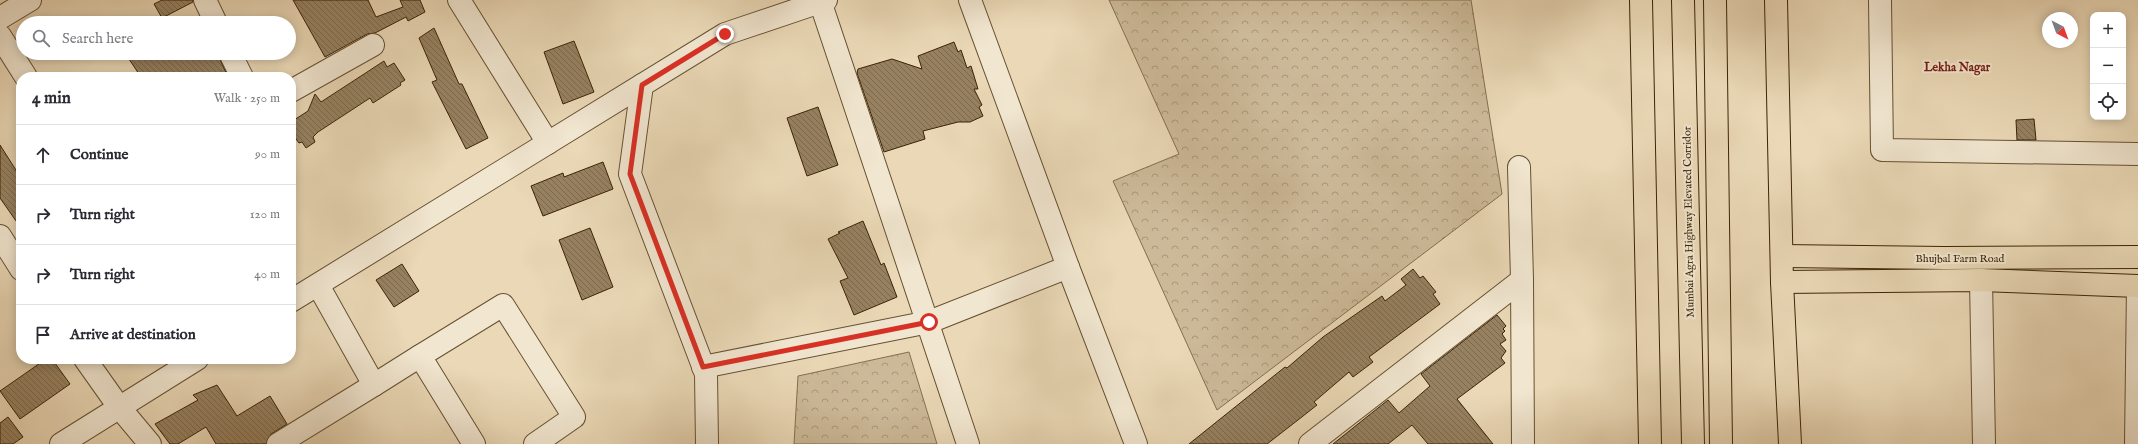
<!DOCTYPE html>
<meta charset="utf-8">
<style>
body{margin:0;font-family:"IM FELL English",serif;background:#f2f2f3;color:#2b2b33}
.controls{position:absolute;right:12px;top:12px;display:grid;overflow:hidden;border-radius:8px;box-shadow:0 2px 10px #0003}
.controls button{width:36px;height:36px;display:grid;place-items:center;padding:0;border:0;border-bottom:1px solid #e1e1e2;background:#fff;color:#2b2b33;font:20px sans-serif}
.compass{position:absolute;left:2042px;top:12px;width:36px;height:36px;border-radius:50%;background:#fff;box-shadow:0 2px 10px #0003;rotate:139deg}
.stop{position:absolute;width:12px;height:12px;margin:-9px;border:3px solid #d93025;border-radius:50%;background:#fff}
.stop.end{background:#d93025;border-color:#fff;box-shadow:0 1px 4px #0008}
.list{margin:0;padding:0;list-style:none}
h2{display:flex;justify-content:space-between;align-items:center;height:52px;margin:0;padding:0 16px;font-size:17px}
h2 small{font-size:13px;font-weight:400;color:#7c7c81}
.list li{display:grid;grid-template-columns:26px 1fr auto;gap:12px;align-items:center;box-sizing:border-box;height:60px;padding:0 16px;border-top:1px solid #e1e1e2}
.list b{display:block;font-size:15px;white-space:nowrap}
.list em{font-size:13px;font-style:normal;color:#7c7c81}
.icon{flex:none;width:22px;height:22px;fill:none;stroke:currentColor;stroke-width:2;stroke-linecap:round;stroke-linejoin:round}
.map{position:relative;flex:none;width:2138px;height:444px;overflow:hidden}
.search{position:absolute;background:#fff;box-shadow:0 2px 10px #0003;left:16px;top:16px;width:280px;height:44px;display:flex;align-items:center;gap:10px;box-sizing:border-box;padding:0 14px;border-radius:22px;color:#7c7c81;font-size:15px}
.panel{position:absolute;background:#fff;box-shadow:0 2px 10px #0003;left:16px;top:72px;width:280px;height:292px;border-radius:16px}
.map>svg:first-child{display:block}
.forest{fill:url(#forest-crowns);stroke:#846e4e}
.building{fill:url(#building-back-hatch);stroke:#3b2305}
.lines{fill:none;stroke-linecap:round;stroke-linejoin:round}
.minor-casing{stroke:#675031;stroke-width:24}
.major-casing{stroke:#3b2305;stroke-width:24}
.highway-casing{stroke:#3b2305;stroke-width:24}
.minor{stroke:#f1e6d0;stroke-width:22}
.major{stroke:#ead8b6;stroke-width:22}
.highway{stroke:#ead8b6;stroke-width:22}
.route{stroke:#d93025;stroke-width:5}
.labels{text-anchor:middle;stroke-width:4;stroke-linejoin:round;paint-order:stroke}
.street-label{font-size:11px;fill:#3b2305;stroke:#f1e6d0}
.neighbourhood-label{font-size:12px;font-weight:bold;fill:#7a1f14;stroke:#f1e6d0}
</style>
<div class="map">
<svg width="2138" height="444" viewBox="0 0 2138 444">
<defs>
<pattern id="forest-crowns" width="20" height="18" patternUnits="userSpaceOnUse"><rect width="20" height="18" fill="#ccb998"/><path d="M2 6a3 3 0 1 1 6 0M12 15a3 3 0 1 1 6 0" fill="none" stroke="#a7967a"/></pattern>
<pattern id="building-back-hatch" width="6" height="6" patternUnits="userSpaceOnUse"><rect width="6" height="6" fill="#968161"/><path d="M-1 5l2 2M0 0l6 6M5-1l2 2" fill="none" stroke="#7c694e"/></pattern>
</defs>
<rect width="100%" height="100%" fill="#ead8b6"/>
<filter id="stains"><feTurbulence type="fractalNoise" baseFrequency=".005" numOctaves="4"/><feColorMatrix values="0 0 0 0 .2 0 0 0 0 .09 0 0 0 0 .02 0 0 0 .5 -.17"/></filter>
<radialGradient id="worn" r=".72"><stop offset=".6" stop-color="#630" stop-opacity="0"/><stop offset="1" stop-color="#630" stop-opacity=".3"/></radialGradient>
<g class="forest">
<polygon points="1109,0 1471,0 1502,194 1217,410 1113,181 1179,154"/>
<polygon points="909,352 937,444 794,444 798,376"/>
</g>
<g class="building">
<polygon points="162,0 193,0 193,2 162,18 154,4"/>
<polygon points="293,0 368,0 376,17 403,7 400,0 420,0 425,12 408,21 406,17 375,33 367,34 325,57"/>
<polygon points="434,28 459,84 462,84 488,138 466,149 432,82 437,80 419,38"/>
<polygon points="574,41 594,92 563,104 544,52"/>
<polygon points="954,42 958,52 961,50 967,68 971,66 978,89 974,89 982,105 979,107 983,116 970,122 958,122 923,131 925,139 884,152 857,73 858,69 892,59 922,69 918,56"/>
<polygon points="125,53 217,53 228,77 141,77"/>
<polygon points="384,61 387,67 394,63 405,80 400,83 401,85 373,103 370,98 318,132 313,137 315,142 306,148 302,142 299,143 291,132 291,122 308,111 315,94 321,102"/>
<polygon points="818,107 838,165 807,176 787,118"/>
<polygon points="2034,119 2036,140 2017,140 2016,120"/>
<polygon points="0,145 21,178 21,228 0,198"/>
<polygon points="603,162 613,189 543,216 531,186 563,173 564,177"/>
<polygon points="863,221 881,265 884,263 897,297 854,315 840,281 848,278 828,239 840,233 838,232"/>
<polygon points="590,228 613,287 582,300 559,240"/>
<polygon points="402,264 419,291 394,307 376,280"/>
<polygon points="1413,269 1420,278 1423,276 1436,292 1433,294 1440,304 1369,357 1373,362 1353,377 1349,372 1314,402 1317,405 1298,420 1267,444 1189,444 1285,367 1287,368 1323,337 1382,296 1385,301 1406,285 1401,279"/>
<polygon points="1497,315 1506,326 1503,329 1505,331 1502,334 1506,340 1500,344 1506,351 1501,358 1505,363 1457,399 1493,444 1428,444 1412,425 1388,444 1333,444 1388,400 1399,413 1430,386 1421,374"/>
<polygon points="46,359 52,359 70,384 20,419 0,391"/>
<polygon points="217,385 237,416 270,396 287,424 271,434 266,444 216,444 206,427 178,444 170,444 155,424 198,400 193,395"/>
<polygon points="8,417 23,437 13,444 0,444 0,423"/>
</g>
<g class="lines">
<defs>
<g id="minor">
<polyline points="205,0 216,23"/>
<polyline points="459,0 548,143"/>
<polyline points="970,0 1068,267 1136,444"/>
<polyline points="1880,0 1882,150 2138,154"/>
<polyline points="820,1 968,444"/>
<polyline points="0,18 30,0"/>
<polyline points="0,36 26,77"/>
<polyline points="230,53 242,77"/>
<polyline points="642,85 630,174 706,374 707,444"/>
<polyline points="291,91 373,45"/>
<polyline points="1519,167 1522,280"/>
<polyline points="0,236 21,269"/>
<polyline points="1981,280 1984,444"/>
<polyline points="318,285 374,385 420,356 474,444"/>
<polyline points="291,301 725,34 826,0"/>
<polyline points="420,356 503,305 574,417 535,444"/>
<polyline points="85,359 119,407 150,444"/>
<polyline points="703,367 929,322 1068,267"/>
<polyline points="61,444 197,359"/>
<polyline points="278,444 374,385"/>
<polyline points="1310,444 1522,280 1523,444"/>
<polyline points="2136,444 2138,286"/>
</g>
<g id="major">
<polyline points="1641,0 1650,444"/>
<polyline points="1776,0 1782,282 1790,444"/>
<polyline points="1782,256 1944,258 2138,257"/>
<polyline points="1782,282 1981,280 2138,286"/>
</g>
<g id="highway">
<polyline points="1683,0 1693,444"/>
<polyline points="1715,0 1721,444"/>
</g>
</defs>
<use href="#minor" class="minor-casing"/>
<use href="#major" class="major-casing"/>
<use href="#highway" class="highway-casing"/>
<use href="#minor" class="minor"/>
<use href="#major" class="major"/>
<use href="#highway" class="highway"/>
</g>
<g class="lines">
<polyline class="route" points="725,34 642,85 630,174 703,367 929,322"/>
</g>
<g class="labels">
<g class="street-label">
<text transform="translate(1688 222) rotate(-91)" y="4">Mumbai Agra Highway Elevated Corridor</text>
<text x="1960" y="262">Bhujbal Farm Road</text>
</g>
<g class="neighbourhood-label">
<text x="1957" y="71">Lekha Nagar</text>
</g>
</g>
<rect width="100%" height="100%" filter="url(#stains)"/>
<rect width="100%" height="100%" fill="url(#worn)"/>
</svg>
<div class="controls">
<button>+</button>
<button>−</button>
<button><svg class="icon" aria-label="locate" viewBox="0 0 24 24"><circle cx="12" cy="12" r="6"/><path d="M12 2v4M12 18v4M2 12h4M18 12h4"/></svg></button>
</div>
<svg class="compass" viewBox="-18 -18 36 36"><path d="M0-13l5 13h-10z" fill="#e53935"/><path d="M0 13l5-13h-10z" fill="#7c7c81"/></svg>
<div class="stop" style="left:929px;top:322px"></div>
<div class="stop end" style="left:725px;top:34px"></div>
<div class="search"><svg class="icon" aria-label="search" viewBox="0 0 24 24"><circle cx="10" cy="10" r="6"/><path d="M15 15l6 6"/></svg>Search here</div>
<section class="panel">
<h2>4 min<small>Walk · 250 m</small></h2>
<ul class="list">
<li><svg class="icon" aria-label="ahead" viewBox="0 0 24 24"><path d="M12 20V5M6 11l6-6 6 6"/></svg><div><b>Continue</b></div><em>90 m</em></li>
<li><svg class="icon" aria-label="right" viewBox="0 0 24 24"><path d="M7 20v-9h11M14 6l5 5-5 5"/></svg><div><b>Turn right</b></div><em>120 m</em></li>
<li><svg class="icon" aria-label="right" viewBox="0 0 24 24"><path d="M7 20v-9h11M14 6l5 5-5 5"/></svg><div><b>Turn right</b></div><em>40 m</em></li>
<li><svg class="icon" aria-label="arrive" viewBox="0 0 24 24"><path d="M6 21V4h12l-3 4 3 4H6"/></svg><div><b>Arrive at destination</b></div></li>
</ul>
</section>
</div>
